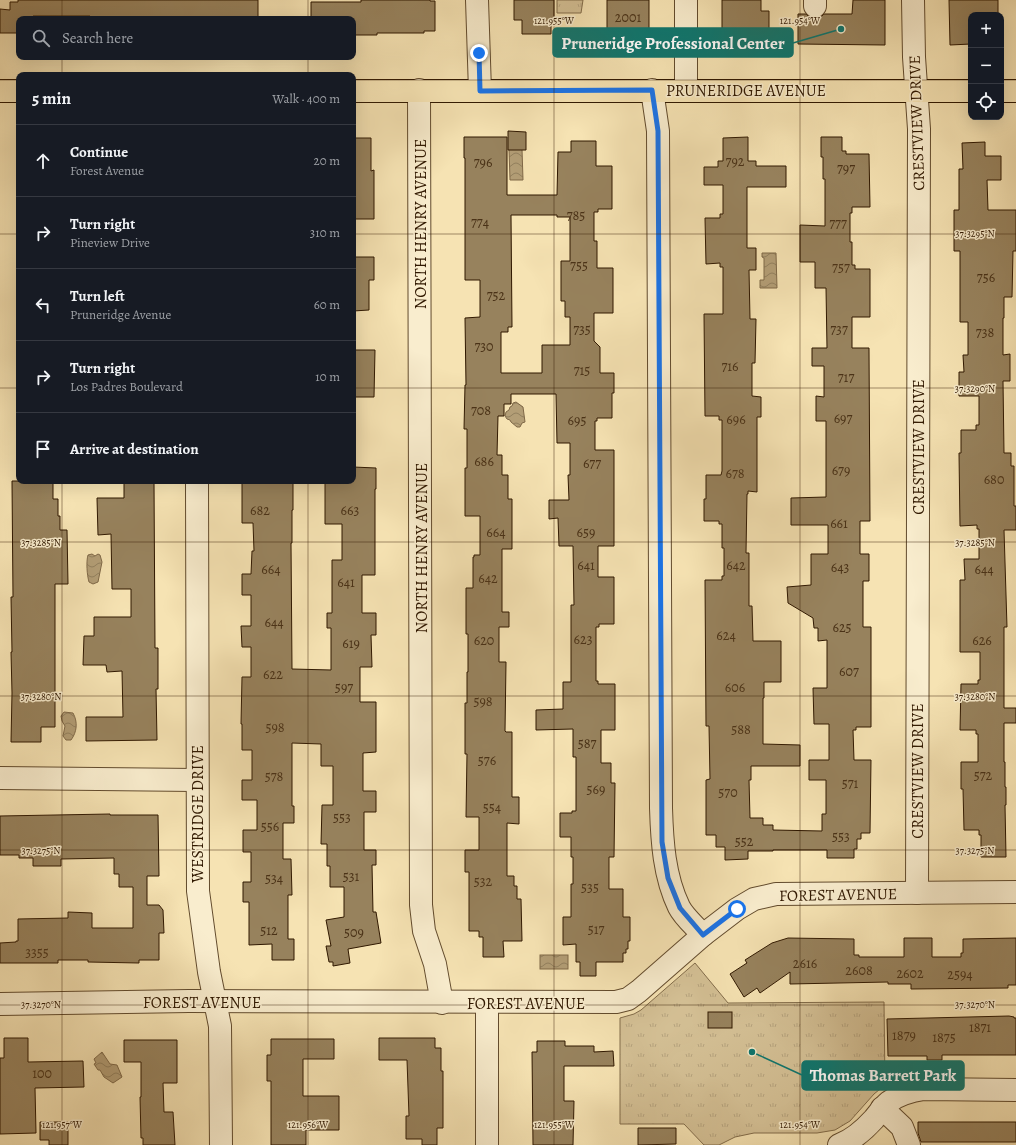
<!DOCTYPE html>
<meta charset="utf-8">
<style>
body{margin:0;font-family:Alegreya,serif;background:#242831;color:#f1f3f6}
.controls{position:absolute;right:12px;top:12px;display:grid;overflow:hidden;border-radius:8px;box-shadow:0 4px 16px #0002}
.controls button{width:36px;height:36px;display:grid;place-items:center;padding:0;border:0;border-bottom:1px solid #363941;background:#171b24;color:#f1f3f6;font:20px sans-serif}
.stop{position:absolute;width:12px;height:12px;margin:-9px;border:3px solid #1a73e8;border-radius:50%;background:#fff}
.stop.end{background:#1a73e8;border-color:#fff;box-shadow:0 1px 4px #0008}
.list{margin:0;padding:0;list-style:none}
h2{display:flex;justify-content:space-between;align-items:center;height:52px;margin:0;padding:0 16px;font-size:17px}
h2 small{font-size:13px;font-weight:400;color:#9ea1a6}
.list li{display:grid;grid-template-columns:26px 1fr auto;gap:12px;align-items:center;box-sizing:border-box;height:72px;padding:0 16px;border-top:1px solid #363941}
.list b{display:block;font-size:15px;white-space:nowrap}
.list p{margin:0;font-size:13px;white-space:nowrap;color:#9ea1a6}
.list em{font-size:13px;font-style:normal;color:#9ea1a6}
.icon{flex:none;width:22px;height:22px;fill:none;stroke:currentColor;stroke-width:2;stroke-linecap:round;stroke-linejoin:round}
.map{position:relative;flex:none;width:1016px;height:1145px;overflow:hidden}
.search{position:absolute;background:#171b24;box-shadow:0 4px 16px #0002;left:16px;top:16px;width:340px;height:44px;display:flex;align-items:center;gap:10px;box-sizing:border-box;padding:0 14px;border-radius:8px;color:#9ea1a6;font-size:15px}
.panel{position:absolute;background:#171b24;box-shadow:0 4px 16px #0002;left:16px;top:72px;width:340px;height:412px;border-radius:8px}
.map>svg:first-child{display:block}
.park{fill:url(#park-tufts);stroke:#826c4a}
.water{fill:url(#water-waves);stroke:#7f6847}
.building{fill:#97825d;stroke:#301800;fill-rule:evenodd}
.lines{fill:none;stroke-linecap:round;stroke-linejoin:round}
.minor-casing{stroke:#624b2d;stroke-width:24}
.major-casing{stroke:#301800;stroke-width:24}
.minor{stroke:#f9edce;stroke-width:22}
.major{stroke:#f6e3b3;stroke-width:22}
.route{stroke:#1a73e8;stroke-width:5}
.ticks{fill:none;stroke:#301800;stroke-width:1;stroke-opacity:0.45}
.labels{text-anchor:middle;stroke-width:3;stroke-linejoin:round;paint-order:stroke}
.number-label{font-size:14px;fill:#4a3217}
.street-label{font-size:16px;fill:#301800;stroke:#f9edce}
.ticks-label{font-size:10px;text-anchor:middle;fill:#301800;stroke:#f9edce;stroke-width:3;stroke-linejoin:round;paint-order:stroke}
.leader{fill:none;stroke:#0f766e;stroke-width:1.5}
.callout-dot{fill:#0f766e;stroke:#f9edce;stroke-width:1.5}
.callout{fill:#0f766e;stroke:#0f766e;stroke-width:1.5}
.callout-label{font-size:17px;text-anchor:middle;font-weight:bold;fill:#fff}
</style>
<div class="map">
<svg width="1016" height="1145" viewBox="0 0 1016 1145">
<defs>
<pattern id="park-tufts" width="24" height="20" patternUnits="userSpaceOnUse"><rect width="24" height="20" fill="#d4c095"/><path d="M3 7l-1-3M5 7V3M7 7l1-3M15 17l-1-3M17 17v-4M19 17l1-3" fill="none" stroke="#b6a47f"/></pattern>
<pattern id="water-waves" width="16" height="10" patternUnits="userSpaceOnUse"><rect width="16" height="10" fill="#b39e76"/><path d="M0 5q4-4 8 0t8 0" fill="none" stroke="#92805e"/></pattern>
</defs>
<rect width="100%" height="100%" fill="#f6e3b3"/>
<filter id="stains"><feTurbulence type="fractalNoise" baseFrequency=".005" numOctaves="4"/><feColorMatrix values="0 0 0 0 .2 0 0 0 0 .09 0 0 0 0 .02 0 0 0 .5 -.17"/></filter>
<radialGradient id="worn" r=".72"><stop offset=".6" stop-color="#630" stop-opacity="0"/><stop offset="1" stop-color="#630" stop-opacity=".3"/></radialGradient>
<g class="park">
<polygon points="557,0 583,0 581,13 557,13"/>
<polygon points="695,963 728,1003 884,1002 885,1085 874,1094 850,1121 835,1130 817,1133 754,1133 735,1137 719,1145 704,1145 684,1124 620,1124 620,1018 634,1014 641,1010"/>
</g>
<g class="water">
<polygon points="509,149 522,149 523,180 510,180"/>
<polygon points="762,253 776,253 777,288 760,288 760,280 764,280 764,258 762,257"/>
<polygon points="516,402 523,407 525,422 522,423 520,427 517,427 511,422 510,420 507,419 505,416 506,412 509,410 510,407 512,406 513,403"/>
<path d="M92,554L95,556L98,554L100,555L102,562L98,582L93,584L89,582C87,575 86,562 88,555Z"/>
<path d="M64,712L73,713C78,722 77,732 71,740H66L63,736L65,726L62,721L61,716Z"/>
<rect x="540" y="955" width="28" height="14"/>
<polygon points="102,1052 110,1064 117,1065 122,1077 113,1083 104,1077 100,1070 98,1070 94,1064 96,1063 94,1059"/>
</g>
<g class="building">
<polygon points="18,0 258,0 258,19 90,19 90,16 33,16 33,19 19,19 19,33 0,33 0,9 10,10 10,2 18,2"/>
<polygon points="361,0 430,0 430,1 435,1 435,31 424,31 424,33 377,33 377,35 353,35 353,19 311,19 311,2 361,2"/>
<polygon points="514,0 554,0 554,20 551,20 551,34 522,34 522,20 514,20"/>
<rect x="607" y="0" width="42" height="34"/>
<polygon points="722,0 761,0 761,11 769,11 769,38 744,38 744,40 722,40"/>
<polygon points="853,0 885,0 885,45 798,44 798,14 806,14 809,17 815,18 821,17 824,14 852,14"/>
<polygon points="949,0 998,0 998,15 971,15 971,44 950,45"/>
<polygon points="508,131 526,132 526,150 508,150"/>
<path d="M464,137H507V195H557L558,152H571V141H596V166H612V209H598V212H594V241H597V268H613V313H594V341L600,347V373H614V393H612V418H597V421H595V450H614V546H598V577H614V624H599V627H596V681H598V684H615V730H601V763H611V783H615L614,857H609V889H623V917H630V941H628V949H626V953H623V962H596V976H580V962H576V944L563,945V917H571V884H573V857H571V837H560V813H572V811H576V757H573V729L536,730V710L563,709V682H571V605H574L573,546H559L558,518L549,519V500H569L568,475H570V443H557L556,394H511V404H504V416H498L497,455H502V475H508V499H512V549H502V612H509V627H499V662H506L505,731L506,732H512V797H519V824L507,823V876H514V886H517V899H521L522,941H503L504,957H483V937H479V931H469V872H465V850H479V817H466L467,754H465V703H467V672H468V634H466V588H473V557H474V555H480V516H465V468H467V429H464L465,385H466L465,318L480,317V280H465V158H464ZM511,215H557V217H570V261H561V301H565V317H570V345H542V373H501V332H508V327H512Z"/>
<polygon points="748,137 748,161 756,161 756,166 786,166 786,187 747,187 747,248 756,248 756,270 749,270 750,319 756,319 755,363 752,363 752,396 761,397 761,417 757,417 757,492 748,491 748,494 747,494 746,553 749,553 749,606 752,606 753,641 781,641 781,682 764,682 764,698 763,698 763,744 800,745 800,766 751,766 751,780 749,780 750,818 763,818 763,825 773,825 773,830 822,831 822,814 826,814 826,780 809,780 809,760 829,760 829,724 814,724 813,688 827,688 827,640 818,641 818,628 814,628 813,618 788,603 787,587 811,585 811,554 828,554 828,525 791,525 791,498 826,497 826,421 816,421 816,396 824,397 824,366 812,366 812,348 827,348 826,288 815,288 815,262 800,262 800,225 825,226 825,179 823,179 823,157 821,157 821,137 842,137 842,151 846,151 846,154 869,154 870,207 852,207 852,213 850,213 850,242 852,242 852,265 855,265 855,269 870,269 870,317 852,317 852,348 869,348 870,521 860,521 860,554 869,554 869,581 863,581 863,627 871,627 871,727 856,727 856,730 853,730 854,760 871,760 870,833 861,833 861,839 857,839 857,849 854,849 854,858 827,858 827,850 773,850 773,851 748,851 748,859 725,860 725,847 716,847 716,835 706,835 706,780 710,779 709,726 706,726 705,580 722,580 722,576 724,576 724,548 722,548 722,524 719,524 719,521 704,521 704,499 706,499 706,475 721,475 722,471 722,420 719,420 719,416 705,416 704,314 723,314 723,267 720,267 720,263 706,264 705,218 720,218 720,214 723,214 723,185 704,185 704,167 718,167 718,161 723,161 723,138"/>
<polygon points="353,138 371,138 371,171 374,170 374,219 353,219"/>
<polygon points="985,142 985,156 1001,156 1001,180 987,180 988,210 1016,210 1016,251 1013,251 1012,297 1004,297 1004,318 1003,318 1003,355 1010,354 1010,381 1003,381 1004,453 1011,453 1011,466 1014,466 1014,506 1016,506 1016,530 1004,530 1007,627 1004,627 1004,708 1016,708 1016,723 1004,723 1004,762 1005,762 1005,787 1006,787 1006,805 1005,805 1006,857 981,857 981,835 979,835 979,830 964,830 963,789 961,789 961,762 978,762 978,734 976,734 976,730 960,730 961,684 978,684 978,680 980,680 980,652 960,652 960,580 965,580 964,559 979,559 979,529 977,529 977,525 960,526 959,453 961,453 961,430 976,430 976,425 979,425 979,396 959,396 959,372 964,372 963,355 968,355 968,322 960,322 960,251 954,251 954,210 959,210 959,169 963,169 962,143"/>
<polygon points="353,257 374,257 374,280 369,280 369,310 353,311"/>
<polygon points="353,350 375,350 374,397 353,397"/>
<polygon points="353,467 376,468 376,489 375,489 375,575 362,575 362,613 376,613 376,635 371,635 372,667 360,667 360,702 376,702 376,752 363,753 363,791 376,791 376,812 364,812 364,850 376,850 376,865 372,865 373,912 376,912 381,943 348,949 350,963 333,966 333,962 329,962 326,946 331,946 326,920 344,917 344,887 330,887 330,866 327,866 327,844 321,844 322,805 333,805 333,766 321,766 321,744 292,743 292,806 294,806 294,823 283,823 283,859 291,859 292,895 288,895 288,939 294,939 294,960 272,960 272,944 249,945 249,902 243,902 243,882 251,882 251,852 243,852 243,830 257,830 257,800 242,800 242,780 252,780 252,750 242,750 242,724 241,724 242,677 251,677 251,647 242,647 241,626 251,626 251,595 242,595 242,574 251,574 252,551 254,551 253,523 242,523 242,481 293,481 293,510 292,510 292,543 291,543 292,669 331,670 331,628 327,628 327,613 332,613 332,560 342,560 342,524 325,524 325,481 353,481"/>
<polygon points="12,481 53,481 53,499 58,499 58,516 60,516 60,530 67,530 68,584 55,584 55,727 41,727 41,742 11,742 12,693 11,652 12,652 11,597 13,597"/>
<polygon points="124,481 154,481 155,648 158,648 158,689 156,689 157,740 86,741 86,717 123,717 122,671 107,672 106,665 83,665 84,636 94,636 94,617 131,617 131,589 112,589 111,534 98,535 97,498 124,498"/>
<polygon points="110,814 110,815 158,815 159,876 147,876 147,905 159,905 163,910 164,933 159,933 159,960 139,960 139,963 88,962 88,960 58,960 58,963 0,963 0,943 16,942 16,941 18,941 18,919 68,918 68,912 92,913 92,928 133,928 133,887 119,887 119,874 114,874 114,858 61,859 61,866 33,866 33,858 19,858 19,855 0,855 0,816"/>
<polygon points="788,938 854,939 854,955 859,955 859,957 904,957 904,938 932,938 932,957 961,957 961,953 963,953 963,939 1016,938 1016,985 1008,985 1008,988 911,989 911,984 888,984 888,982 790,984 790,972 760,993 757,988 744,997 730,974 747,963 745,960 772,943"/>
<rect x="708" y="1012" width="24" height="16"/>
<polygon points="1009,1016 1014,1017 1014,1018 1016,1018 1016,1055 942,1055 942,1060 927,1060 927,1056 888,1056 887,1019"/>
<polygon points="4,1038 28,1038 28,1062 83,1061 84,1087 35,1088 36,1133 0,1134 0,1058 4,1058"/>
<polygon points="379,1038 435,1038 435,1048 441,1048 441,1071 443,1071 443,1128 437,1128 437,1145 422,1145 422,1139 406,1139 406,1116 409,1116 407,1060 379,1060"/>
<polygon points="271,1039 334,1039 334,1059 303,1059 303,1096 339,1096 339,1130 306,1130 306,1145 271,1145 271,1081 267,1081 267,1055 271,1055"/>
<polygon points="124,1040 177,1040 177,1083 163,1083 164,1112 173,1112 175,1145 143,1145 143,1138 141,1138 140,1097 141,1097 141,1062 124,1062"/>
<polygon points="537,1041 565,1041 565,1046 594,1046 594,1052 613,1051 614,1066 564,1066 564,1101 574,1101 573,1145 533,1145 532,1052 537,1052"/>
<polygon points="40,1122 68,1122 68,1145 49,1145 49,1140 40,1140"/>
<polygon points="918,1122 1016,1122 1016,1142 921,1142 918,1133"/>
<polygon points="638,1128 676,1128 676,1144 638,1145"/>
</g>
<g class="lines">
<defs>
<g id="minor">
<polyline points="477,0 480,91"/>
<polyline points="686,0 686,90"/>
<polyline points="815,0 815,6"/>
<polyline points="913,0 914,57 919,129 917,893"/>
<polyline points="419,90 421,905 424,931 435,964 442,1003"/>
<path d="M652,90L658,131L661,808C662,841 664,876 679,907C684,917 695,926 703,935"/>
<polyline points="197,481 198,891 209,972 220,1026 221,1145"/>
<polyline points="0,778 196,780"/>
<polyline points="487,1003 487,1145"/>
<polyline points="0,1004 189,1001 616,1002 628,999 639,991 703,935 737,909 754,899 776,894 1016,892"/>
<polyline points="882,1108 902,1127 909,1145"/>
<path d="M839,1145C853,1140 864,1130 874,1119C879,1113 883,1107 889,1102C899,1094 911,1091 924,1089L1016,1090"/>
</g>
<g id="major">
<polyline points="0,91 19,91"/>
<polyline points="353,91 971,91"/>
<polyline points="1001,91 1016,91"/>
</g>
</defs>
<use href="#minor" class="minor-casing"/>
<use href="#major" class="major-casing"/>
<use href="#minor" class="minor"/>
<use href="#major" class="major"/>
</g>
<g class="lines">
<polyline class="route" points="479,53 480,91 652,90 658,131 662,842 668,878 680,908 703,935 737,909"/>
</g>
<path class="ticks" d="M62,0V19M308,0V19M554,0V1145M800,0V1145M62,57V75M308,57V75M0,80H19M353,80H971M1001,80H1016M0,234H19M353,234H1016M0,388H19M353,388H1016M62,481V1145M308,481V1145M0,542H1016M0,696H1016M0,850H1016M0,1005H1016"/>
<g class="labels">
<g class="number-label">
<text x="628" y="22">2001</text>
<text x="735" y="166">792</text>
<text x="483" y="167">796</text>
<text x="846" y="173">797</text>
<text x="576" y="220">785</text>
<text x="480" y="227">774</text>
<text x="838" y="228">777</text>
<text x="579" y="270">755</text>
<text x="841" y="272">757</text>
<text x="986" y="282">756</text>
<text x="496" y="300">752</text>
<text x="582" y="334">735</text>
<text x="839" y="334">737</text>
<text x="985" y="337">738</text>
<text x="484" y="351">730</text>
<text x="730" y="371">716</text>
<text x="582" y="375">715</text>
<text x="846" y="382">717</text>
<text x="481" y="415">708</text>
<text x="843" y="423">697</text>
<text x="736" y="424">696</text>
<text x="577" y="425">695</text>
<text x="484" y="466">686</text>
<text x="592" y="468">677</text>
<text x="841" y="475">679</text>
<text x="735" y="478">678</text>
<text x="994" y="484">680</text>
<text x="260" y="515">682</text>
<text x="350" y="515">663</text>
<text x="839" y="528">661</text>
<text x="496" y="537">664</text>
<text x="586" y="537">659</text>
<text x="586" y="570">641</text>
<text x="736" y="570">642</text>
<text x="840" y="572">643</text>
<text x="271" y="574">664</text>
<text x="984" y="574">644</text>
<text x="488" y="583">642</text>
<text x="346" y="587">641</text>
<text x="274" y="627">644</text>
<text x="842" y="632">625</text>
<text x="726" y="640">624</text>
<text x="583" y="644">623</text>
<text x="484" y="645">620</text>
<text x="982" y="645">626</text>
<text x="351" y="648">619</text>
<text x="849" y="676">607</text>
<text x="273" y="679">622</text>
<text x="344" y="692">597</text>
<text x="735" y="692">606</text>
<text x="483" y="706">598</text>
<text x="275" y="732">598</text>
<text x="741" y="734">588</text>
<text x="587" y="748">587</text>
<text x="487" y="765">576</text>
<text x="983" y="780">572</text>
<text x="274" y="781">578</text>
<text x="850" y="788">571</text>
<text x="596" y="794">569</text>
<text x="728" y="797">570</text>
<text x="492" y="812">554</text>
<text x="342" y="822">553</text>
<text x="270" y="831">556</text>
<text x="841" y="841">553</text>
<text x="744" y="846">552</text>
<text x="351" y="881">531</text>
<text x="274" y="883">534</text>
<text x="483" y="886">532</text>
<text x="590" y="892">535</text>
<text x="596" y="934">517</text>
<text x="269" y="935">512</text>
<text x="354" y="937">509</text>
<text x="37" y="957">3355</text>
<text x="805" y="968">2616</text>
<text x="859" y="975">2608</text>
<text x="910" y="978">2602</text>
<text x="960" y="979">2594</text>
<text x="980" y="1032">1871</text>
<text x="904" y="1040">1879</text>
<text x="944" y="1042">1875</text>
<text x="42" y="1078">100</text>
</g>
<g class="street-label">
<text x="746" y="96">PRUNERIDGE AVENUE</text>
<text transform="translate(916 123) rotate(-92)" y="6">CRESTVIEW DRIVE</text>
<text transform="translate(420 224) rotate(-90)" y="6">NORTH HENRY AVENUE</text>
<text transform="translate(918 447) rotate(-90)" y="6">CRESTVIEW DRIVE</text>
<text transform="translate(421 548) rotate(-90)" y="6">NORTH HENRY AVENUE</text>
<text transform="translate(917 771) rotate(-90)" y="6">CRESTVIEW DRIVE</text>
<text transform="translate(197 814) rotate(-90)" y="6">WESTRIDGE DRIVE</text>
<text transform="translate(838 894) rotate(-1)" y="6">FOREST AVENUE</text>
<text x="202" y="1008">FOREST AVENUE</text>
<text x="526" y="1009">FOREST AVENUE</text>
</g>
</g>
<g class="ticks-label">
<text x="554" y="24">121.955°W</text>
<text x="800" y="24">121.954°W</text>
<text x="975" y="237">37.3295°N</text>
<text x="975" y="392">37.3290°N</text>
<text x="41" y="546">37.3285°N</text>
<text x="975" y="546">37.3285°N</text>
<text x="41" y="700">37.3280°N</text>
<text x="975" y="700">37.3280°N</text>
<text x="41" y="854">37.3275°N</text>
<text x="975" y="854">37.3275°N</text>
<text x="41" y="1008">37.3270°N</text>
<text x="975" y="1008">37.3270°N</text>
<text x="62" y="1128">121.957°W</text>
<text x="308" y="1128">121.956°W</text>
<text x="554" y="1128">121.955°W</text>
<text x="800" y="1128">121.954°W</text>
</g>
<path class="leader" d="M841 29L793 43M752 1052L802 1075"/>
<g class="callout-dot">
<circle cx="841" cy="29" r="4"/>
<circle cx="752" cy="1052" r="4"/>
</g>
<g class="callout">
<rect x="553" y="28" width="240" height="29" rx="4"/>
<rect x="802" y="1061" width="162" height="29" rx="4"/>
</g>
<g class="callout-label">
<text x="673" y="49">Pruneridge Professional Center</text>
<text x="883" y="1081">Thomas Barrett Park</text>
</g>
<rect width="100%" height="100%" filter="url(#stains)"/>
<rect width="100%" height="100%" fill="url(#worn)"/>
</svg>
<div class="controls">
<button>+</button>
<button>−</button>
<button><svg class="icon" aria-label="locate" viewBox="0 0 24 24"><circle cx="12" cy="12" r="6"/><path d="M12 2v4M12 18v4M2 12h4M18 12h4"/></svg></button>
</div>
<div class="stop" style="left:737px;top:909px"></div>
<div class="stop end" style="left:479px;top:53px"></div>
<div class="search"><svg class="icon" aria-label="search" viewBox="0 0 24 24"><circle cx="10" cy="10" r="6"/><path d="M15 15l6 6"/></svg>Search here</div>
<section class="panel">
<h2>5 min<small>Walk · 400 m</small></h2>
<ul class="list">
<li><svg class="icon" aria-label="ahead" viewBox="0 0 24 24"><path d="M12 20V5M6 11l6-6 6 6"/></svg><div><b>Continue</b><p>Forest Avenue</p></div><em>20 m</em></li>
<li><svg class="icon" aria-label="right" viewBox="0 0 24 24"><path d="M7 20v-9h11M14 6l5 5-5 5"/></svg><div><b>Turn right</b><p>Pineview Drive</p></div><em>310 m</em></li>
<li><svg class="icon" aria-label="left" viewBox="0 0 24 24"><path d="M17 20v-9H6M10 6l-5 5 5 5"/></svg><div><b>Turn left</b><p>Pruneridge Avenue</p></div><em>60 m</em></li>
<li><svg class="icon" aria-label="right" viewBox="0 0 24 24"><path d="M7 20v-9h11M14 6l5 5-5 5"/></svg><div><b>Turn right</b><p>Los Padres Boulevard</p></div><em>10 m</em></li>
<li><svg class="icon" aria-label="arrive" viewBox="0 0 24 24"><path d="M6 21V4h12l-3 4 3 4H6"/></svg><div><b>Arrive at destination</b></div></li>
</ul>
</section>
</div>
